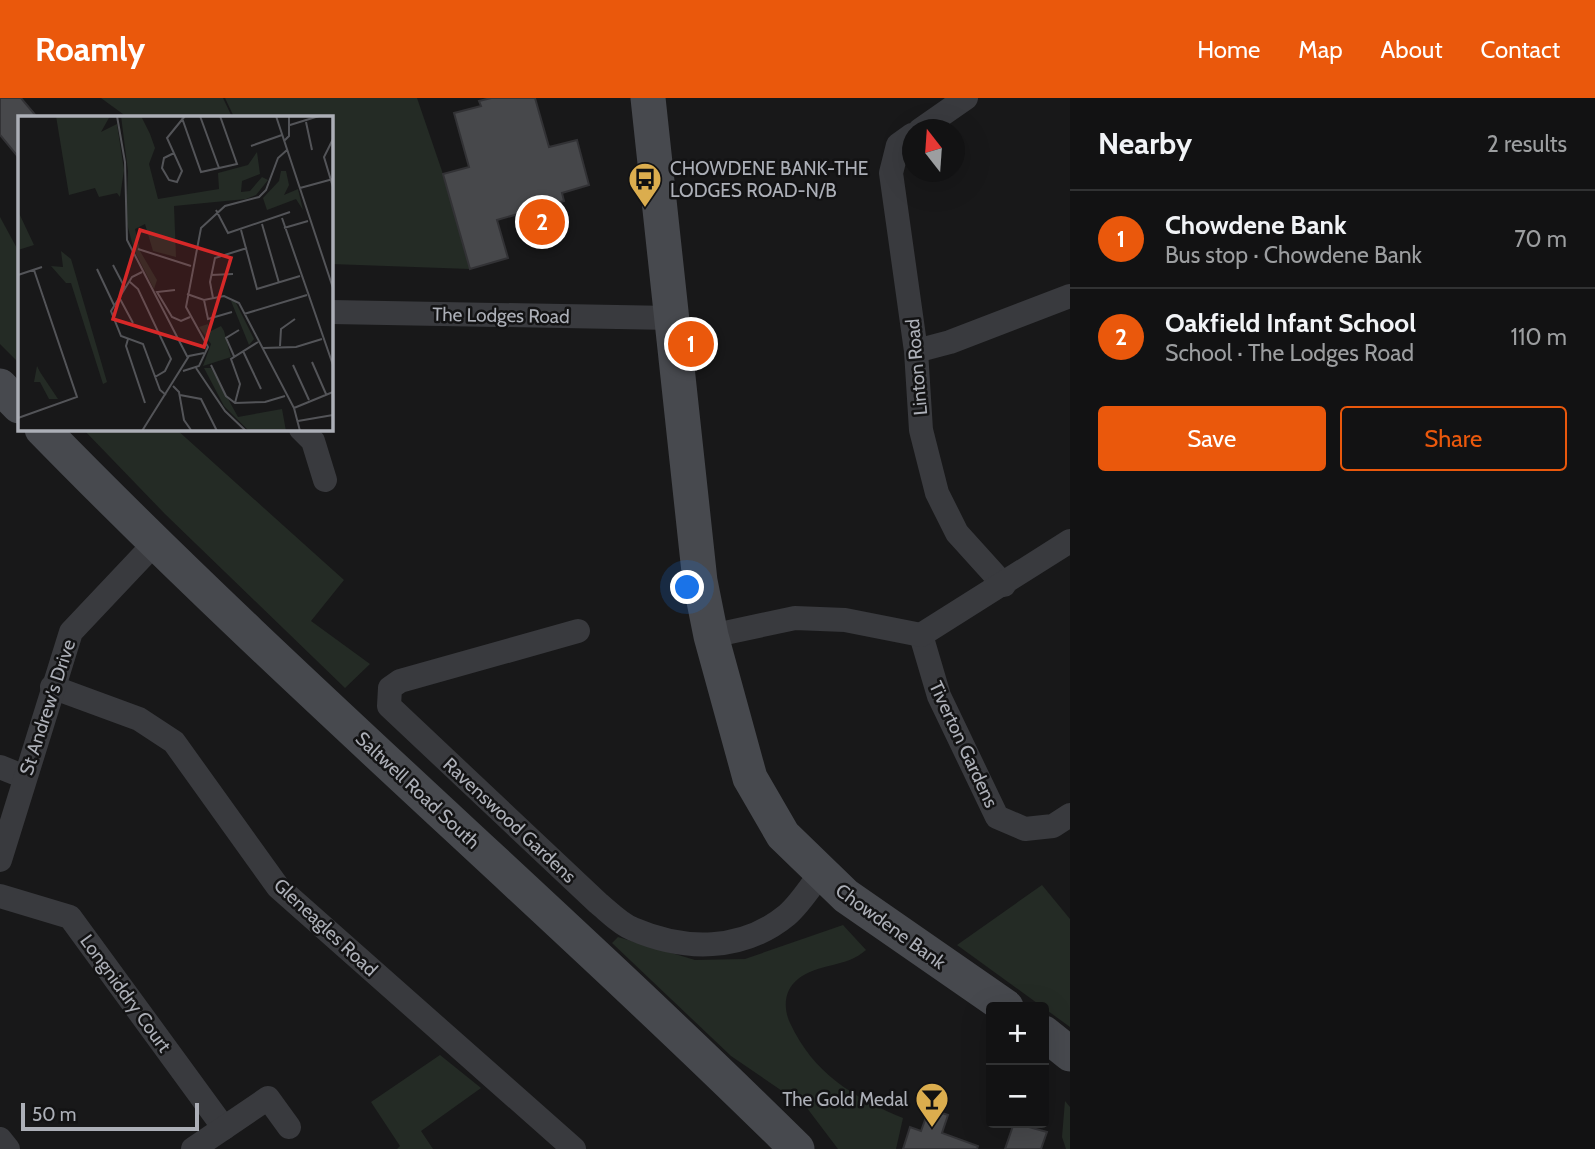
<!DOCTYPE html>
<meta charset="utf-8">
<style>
body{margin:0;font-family:Cabin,sans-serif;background:#1b1b1c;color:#f1f3f6}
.controls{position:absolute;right:21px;bottom:21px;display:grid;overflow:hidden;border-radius:7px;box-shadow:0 7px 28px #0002}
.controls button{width:63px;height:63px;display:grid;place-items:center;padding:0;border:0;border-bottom:2px solid #313233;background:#121213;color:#f1f3f6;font:35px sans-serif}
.compass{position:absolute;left:902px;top:21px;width:63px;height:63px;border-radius:50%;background:#121213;box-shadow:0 7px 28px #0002;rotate:343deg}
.scale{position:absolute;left:21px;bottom:18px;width:178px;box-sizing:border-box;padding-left:7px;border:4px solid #acafb7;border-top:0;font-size:19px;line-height:24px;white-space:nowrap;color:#acafb7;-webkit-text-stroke:5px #131314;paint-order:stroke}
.you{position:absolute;left:688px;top:490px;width:24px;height:24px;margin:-18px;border:5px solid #fff;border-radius:50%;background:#1a73e8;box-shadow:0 0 0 10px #1a73e833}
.badge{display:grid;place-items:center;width:46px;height:46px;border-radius:50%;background:#ea580c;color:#fff;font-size:23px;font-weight:700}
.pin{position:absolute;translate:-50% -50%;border:4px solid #fff;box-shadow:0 2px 7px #0006}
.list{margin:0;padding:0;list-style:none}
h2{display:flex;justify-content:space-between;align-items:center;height:91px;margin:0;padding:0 28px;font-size:30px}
h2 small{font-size:23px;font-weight:400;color:#9c9ea0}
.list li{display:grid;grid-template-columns:46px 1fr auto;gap:21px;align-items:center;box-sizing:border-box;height:98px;padding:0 28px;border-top:2px solid #313233}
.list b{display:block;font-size:26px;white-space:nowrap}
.list p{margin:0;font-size:23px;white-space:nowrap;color:#9c9ea0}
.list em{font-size:23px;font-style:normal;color:#9c9ea0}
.actions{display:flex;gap:14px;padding:21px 28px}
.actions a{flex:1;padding:16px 0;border:2px solid #ea580c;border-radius:7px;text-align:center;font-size:24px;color:#ea580c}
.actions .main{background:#ea580c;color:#fff}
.map{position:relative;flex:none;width:1070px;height:1051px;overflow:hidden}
header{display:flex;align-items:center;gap:42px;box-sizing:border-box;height:98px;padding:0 35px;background:#ea580c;color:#fff}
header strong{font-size:33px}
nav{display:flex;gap:38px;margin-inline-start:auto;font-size:24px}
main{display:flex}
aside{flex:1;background:#121213}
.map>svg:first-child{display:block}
.green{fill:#242b25}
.building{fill:#47484b;stroke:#323235;stroke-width:2}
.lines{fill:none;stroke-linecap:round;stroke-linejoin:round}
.street{stroke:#393a3e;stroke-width:24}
.secondary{stroke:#47494e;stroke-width:35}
.labels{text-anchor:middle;stroke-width:5;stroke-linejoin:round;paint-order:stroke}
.poi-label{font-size:19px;fill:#acafb7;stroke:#131314;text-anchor:start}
.street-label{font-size:19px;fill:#acafb7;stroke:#131314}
.inset-road{fill:none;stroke:#535458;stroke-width:2}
.view{fill:#d62828;fill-opacity:0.15;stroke:#d62828;stroke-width:3.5}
.inset-edge{fill:none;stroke:#acafb7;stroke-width:3.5}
</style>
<header>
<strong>Roamly</strong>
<nav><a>Home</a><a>Map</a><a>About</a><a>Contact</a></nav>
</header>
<main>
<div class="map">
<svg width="1070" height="1051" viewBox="0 0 1070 1051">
<rect width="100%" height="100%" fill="#181819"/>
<g class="green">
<polygon points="101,0 223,0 232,19 127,19"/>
<polygon points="225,0 417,0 443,76 470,171 331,166 331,19 234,19"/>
<polygon points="0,119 19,154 19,265 0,246"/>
<polygon points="83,331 176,331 344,482 311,523 370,566 345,590 165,416"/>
<polygon points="1042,787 1070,821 1070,929 957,847"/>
<path d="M843,827L866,852C846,870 818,865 798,881C784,892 783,910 790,925C813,975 854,1000 903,1020L896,1051H838L807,1010L731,958L612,845L618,839L695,862L745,861Z"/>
<polygon points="440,957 481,990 421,1033 433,1051 397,1051 400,1048 371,1004"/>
<polygon points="1065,1003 1070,1009 1070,1051 1066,1051 1062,1039"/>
</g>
<g class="building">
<polygon points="0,0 21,0 37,19 19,19 19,60 0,37"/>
<polygon points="491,0 535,0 549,49 577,42 589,87 562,95 564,103 497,122 508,160 470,171 443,76 469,69 454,15 481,8 479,3"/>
<polygon points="929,1011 948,1017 942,1035 978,1048 977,1051 903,1051 910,1029 921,1033"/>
<polygon points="1014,1025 1047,1034 1041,1051 1005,1051"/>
</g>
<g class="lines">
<g class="street">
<polyline points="920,32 966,0"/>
<polyline points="912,37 898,47 891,75 916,253 921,332 937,395 957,435 1004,487"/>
<polyline points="331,214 672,220"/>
<polyline points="916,253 950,244 1070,198"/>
<polyline points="301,331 313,343 325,382"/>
<path d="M578,533L400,583L390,590L389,608L598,805C608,813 620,826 633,831C684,853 742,854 787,817C800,806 811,788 821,775"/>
<polyline points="921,537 939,598 997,719 1025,731 1053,728 1070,717"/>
<polyline points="711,538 795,520 845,522 921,537 1070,443"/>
<polyline points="52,589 139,621 174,644 278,789 574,1051"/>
<polyline points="0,669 25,679"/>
<polyline points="0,762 71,534 156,444"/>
<polyline points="0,798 70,819 224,1030"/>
<polyline points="0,1041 8,1051"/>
<polyline points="193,1051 268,1000 289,1029"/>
</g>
<g class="secondary">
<polyline points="648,0 700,483 711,538 750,680 783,737 846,798 1006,909"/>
<polyline points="0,288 19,308"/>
<path d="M42,331C285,580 550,807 797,1051"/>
<polyline points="1044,935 1070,956"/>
</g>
</g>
<defs>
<symbol id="bus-pin" viewBox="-11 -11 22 30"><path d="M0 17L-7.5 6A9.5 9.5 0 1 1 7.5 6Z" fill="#dbad4e" stroke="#131314"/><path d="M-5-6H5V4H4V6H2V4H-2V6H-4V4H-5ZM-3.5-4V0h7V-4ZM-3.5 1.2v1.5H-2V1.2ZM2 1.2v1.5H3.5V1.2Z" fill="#111"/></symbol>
<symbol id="bar-pin" viewBox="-11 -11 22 30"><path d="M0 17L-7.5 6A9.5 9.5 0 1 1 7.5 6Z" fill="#dbad4e" stroke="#131314"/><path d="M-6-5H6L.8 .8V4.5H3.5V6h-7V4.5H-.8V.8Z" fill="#111"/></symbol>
</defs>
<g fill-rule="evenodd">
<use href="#bus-pin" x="626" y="62" width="38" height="52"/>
<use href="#bar-pin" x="913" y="982" width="38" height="52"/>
</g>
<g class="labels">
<g class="poi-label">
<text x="670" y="77">CHOWDENE BANK-THE<tspan x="670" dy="22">LODGES ROAD-N/B</tspan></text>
<text x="908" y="1008" text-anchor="end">The Gold Medal</text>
</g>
<g class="street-label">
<text transform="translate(501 217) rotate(1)" y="7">The Lodges Road</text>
<text transform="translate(916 269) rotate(-95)" y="7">Linton Road</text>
<text transform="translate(47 609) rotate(-72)" y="7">St Andrew's Drive</text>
<text transform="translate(964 646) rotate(65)" y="7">Tiverton Gardens</text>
<text transform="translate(418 692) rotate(43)" y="7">Saltwell Road South</text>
<text transform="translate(510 722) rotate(43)" y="7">Ravenswood Gardens</text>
<text transform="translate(891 828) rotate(36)" y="7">Chowdene Bank</text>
<text transform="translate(326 829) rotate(43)" y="7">Gleneagles Road</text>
<text transform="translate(126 895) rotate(54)" y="7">Longniddry Court</text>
</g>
</g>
<g transform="translate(18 18)">
<rect width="315" height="315" fill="#181819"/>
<path d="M38,0H92L83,16L99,8L106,54L102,81L99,77L81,81L77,72L51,79ZM103,0H123L132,18L137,32L131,48L140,83L201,73L200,57L230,49L239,36L242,58L224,65L223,76L232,75L244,61L250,64L238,79L228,83L156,90L158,141L135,135L127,108L117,113L122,135L139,164L136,173L116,134L108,104L110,55ZM263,55H268L271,69L266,79L280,73L285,94L278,83L249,94L245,82L261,65ZM0,95L16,129L0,134L1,125ZM43,135L53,143L89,266L85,268L53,167H48L33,150L45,151ZM213,185H217L236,223L231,229ZM190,208L193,215L203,210L206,215L213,241L185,250L193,228L181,211ZM19,250L22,256L40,283H31L22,266H16ZM186,252H193L220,301L264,293L268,315H231L206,290Z" fill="#242b25"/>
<path class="inset-road" d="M99,0L107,46L109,124L170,242M182,0L201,52M258,0L315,172M164,2L183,56L219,48L202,0M288,6L294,34M272,9L301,0M315,23L306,41L315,71M266,25L271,20V0M233,30L264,19M156,37L146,42L144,52L151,64L159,66L164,55L149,22L167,0M282,72L315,63M198,94L210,117L272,96M264,102L315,249M244,108L261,167M266,112L290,105M223,114L239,173L282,160M120,133L173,150M95,149L107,172M79,153L96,189M124,156L114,161L93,195L103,220L125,228L142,274L148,279M0,159L24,151M193,159L215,158M112,166L120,173L153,243L147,255L137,261M157,174L139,176L154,201L163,205L172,201M169,178L186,184L206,180L221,187L276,292L282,315M101,181L115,207M195,182L192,166L197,142L229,132M186,184L190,203L214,196M226,198L289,179M110,223L108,230L127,287M262,230L263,213L277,203M245,232L278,231L304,223M225,235L243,273M216,240L208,222L221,214M294,246L308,278M193,249L208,280L217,287L247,286L267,280M275,249L291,284M178,252L207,295L228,315M165,255L181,250L190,231L168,191L183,112L207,90L241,81L248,74L260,42L269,34M155,270L161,276L166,304L173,314M162,279L183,283L199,315M217,287L222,268L213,243L240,226M276,292L315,276M0,302L59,281L16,154M280,305L315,299M124,315L171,240L186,237"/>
<path class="view" d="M122,114L213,142L186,231L95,203Z"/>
<rect width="315" height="315" class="inset-edge"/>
</g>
</svg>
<div class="controls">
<button>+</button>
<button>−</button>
</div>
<svg class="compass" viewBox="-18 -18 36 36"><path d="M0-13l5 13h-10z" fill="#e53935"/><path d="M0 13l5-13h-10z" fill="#9c9ea0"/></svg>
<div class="scale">50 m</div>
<div class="you"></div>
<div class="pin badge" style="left:691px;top:246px">1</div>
<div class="pin badge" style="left:542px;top:124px">2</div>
</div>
<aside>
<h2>Nearby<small>2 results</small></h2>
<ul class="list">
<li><span class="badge">1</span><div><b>Chowdene Bank</b><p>Bus stop · Chowdene Bank</p></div><em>70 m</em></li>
<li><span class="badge">2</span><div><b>Oakfield Infant School</b><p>School · The Lodges Road</p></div><em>110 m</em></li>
</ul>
<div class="actions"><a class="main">Save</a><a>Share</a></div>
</aside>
</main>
